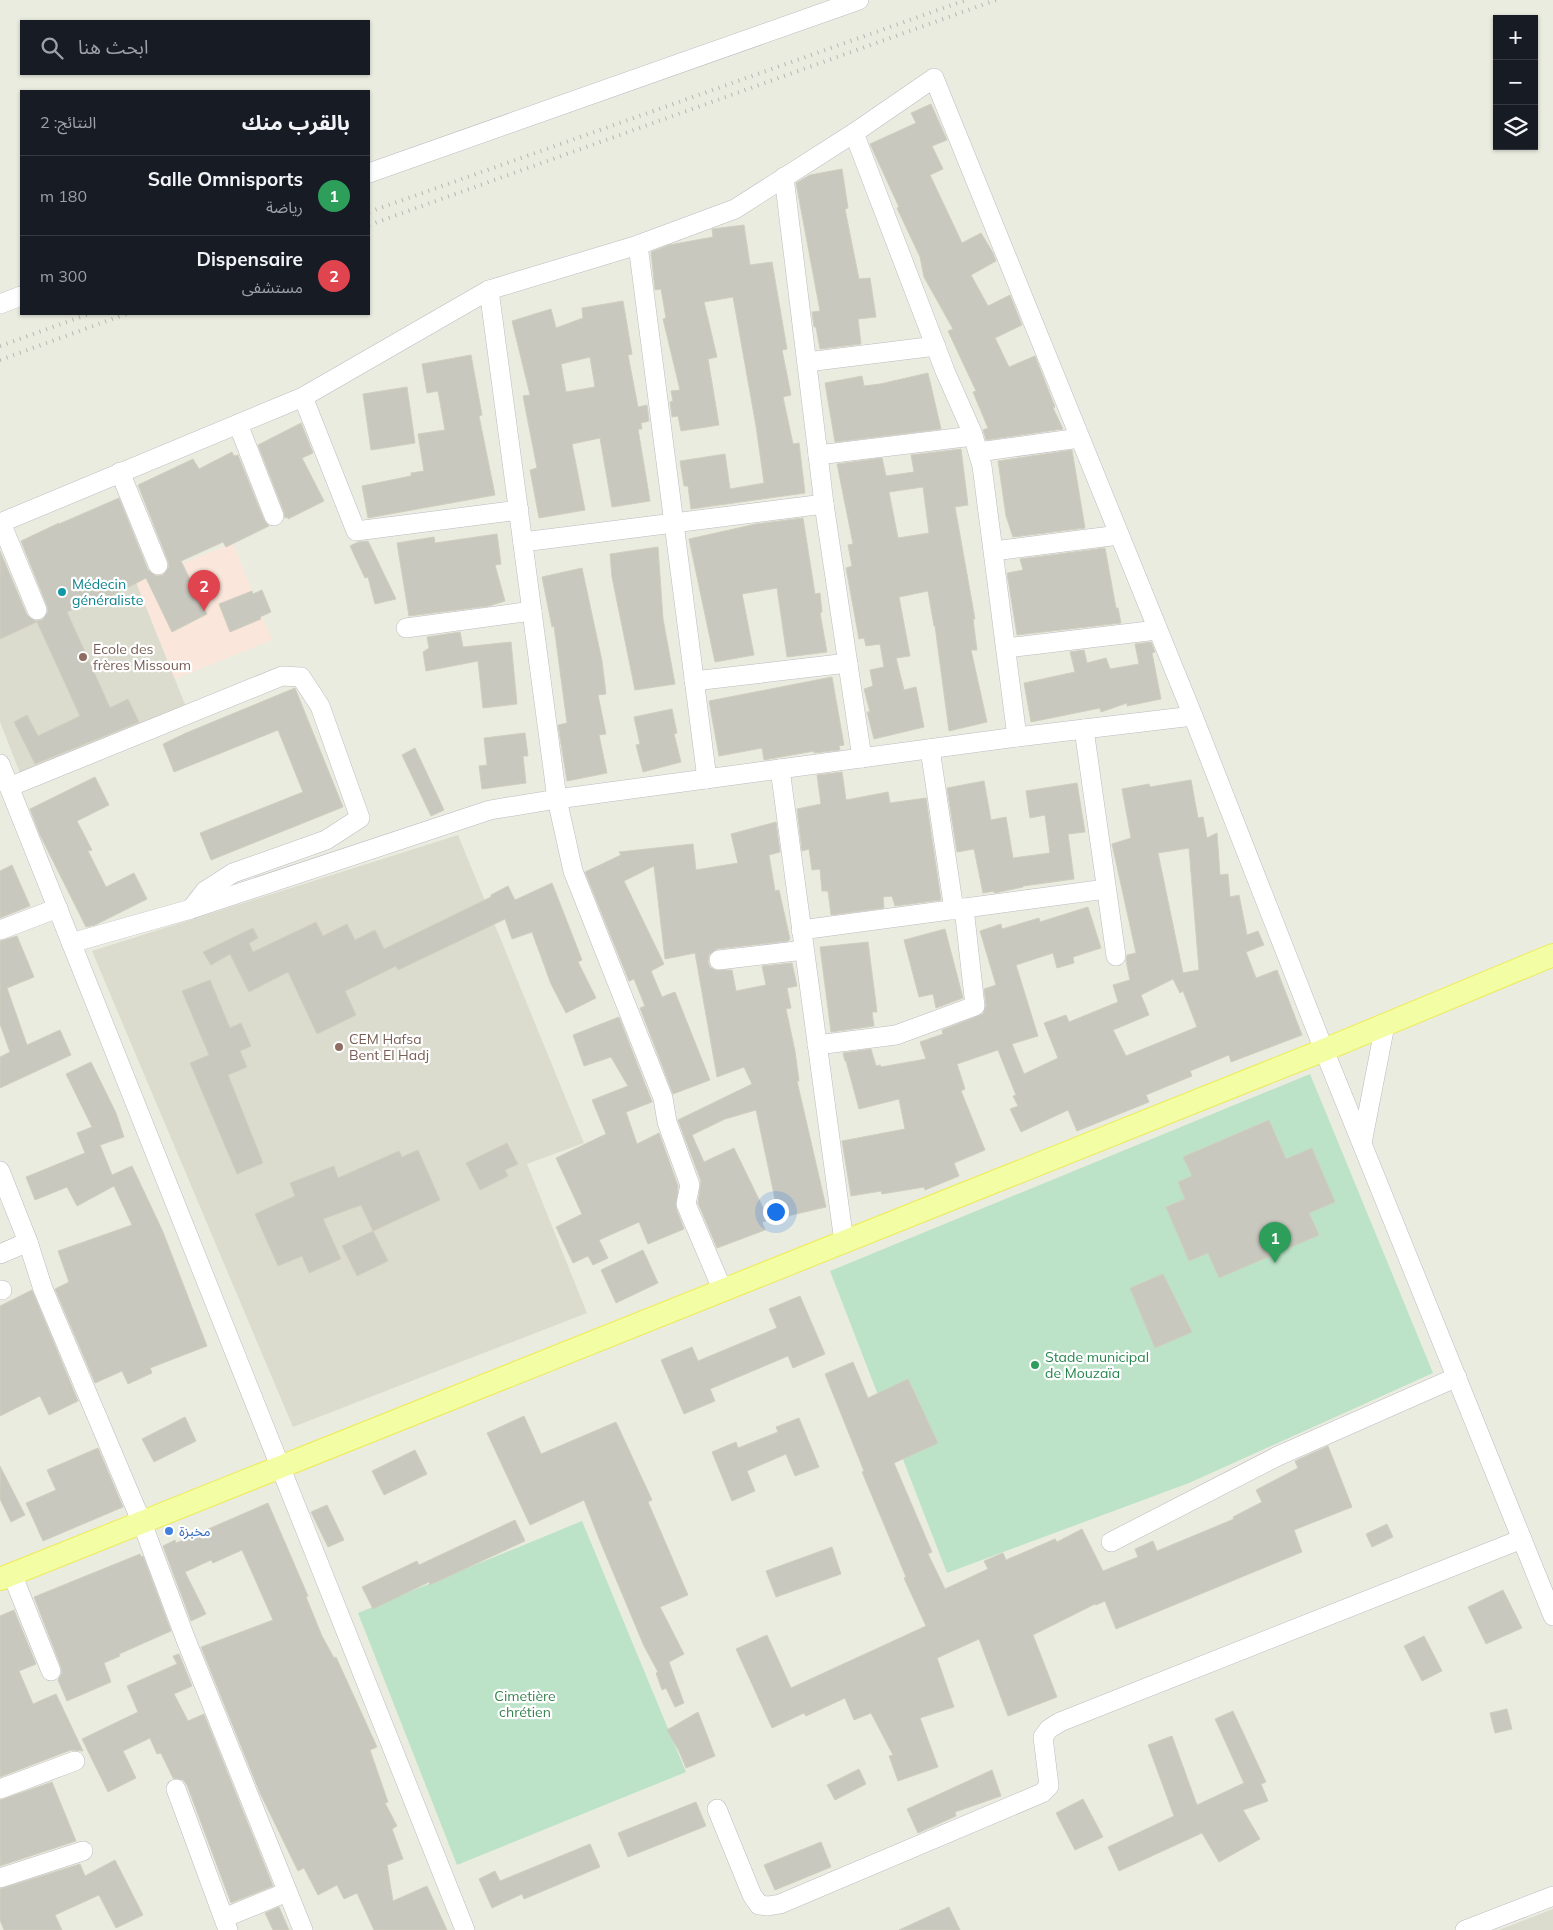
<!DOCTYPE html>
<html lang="ar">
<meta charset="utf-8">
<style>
body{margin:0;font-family:Mulish,"Noto Sans Arabic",sans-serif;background:#242831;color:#f1f3f6;direction:rtl}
.controls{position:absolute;right:15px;top:15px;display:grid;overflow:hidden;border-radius:0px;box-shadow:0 1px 4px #0004}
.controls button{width:45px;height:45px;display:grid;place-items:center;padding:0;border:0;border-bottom:1px solid #363941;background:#171b24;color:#f1f3f6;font:25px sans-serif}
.you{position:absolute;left:775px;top:1211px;width:18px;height:18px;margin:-12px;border:4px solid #fff;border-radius:50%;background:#1a73e8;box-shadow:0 0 0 8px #1a73e833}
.badge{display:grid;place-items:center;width:32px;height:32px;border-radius:50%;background:#1a73e8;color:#fff;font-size:16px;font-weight:700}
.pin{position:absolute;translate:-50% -41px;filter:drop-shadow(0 1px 2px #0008)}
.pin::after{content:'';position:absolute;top:26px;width:18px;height:15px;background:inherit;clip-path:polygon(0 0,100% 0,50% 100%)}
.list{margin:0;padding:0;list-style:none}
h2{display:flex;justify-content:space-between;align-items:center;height:65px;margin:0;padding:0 20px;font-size:21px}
h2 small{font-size:16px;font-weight:400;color:#9ea1a6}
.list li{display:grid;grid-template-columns:32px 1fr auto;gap:15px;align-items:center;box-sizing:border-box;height:80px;padding:0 20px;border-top:1px solid #363941}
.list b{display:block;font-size:19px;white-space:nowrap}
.list p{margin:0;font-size:16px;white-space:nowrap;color:#9ea1a6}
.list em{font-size:16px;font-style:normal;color:#9ea1a6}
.icon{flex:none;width:28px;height:28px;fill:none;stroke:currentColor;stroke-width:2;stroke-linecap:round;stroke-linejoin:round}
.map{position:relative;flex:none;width:1553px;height:1930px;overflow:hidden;direction:ltr}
.search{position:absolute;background:#171b24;box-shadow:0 1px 4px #0004;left:20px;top:20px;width:350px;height:55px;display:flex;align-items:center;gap:12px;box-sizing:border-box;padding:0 18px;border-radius:0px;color:#9ea1a6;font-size:19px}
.panel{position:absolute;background:#171b24;box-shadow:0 1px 4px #0004;left:20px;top:90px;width:350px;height:225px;border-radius:0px;direction:rtl}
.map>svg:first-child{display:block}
.education{fill:#dbdcce}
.medical{fill:#fae6db}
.green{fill:#bce3c7}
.building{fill:#c8c8bf;stroke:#d0cfbf;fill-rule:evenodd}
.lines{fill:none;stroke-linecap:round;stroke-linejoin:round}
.minor-casing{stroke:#bbbbc2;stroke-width:20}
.major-casing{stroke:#edec58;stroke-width:24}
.minor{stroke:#fff;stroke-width:19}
.major{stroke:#f3fda4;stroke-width:22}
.rail{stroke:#b5b6b6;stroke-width:4;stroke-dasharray:1 6;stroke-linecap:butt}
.culture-dot{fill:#0f9aa8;stroke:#fff;stroke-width:2}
.education-dot{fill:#8d6e63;stroke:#fff;stroke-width:2}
.leisure-dot{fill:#2e9e5b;stroke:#fff;stroke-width:2}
.shop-dot{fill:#3f7fe0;stroke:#fff;stroke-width:2}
.labels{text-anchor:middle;stroke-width:4.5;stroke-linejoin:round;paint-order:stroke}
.culture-label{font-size:14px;fill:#0d838f;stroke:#fff;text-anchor:start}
.education-label{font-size:14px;fill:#785e54;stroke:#fff;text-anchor:start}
.leisure-label{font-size:14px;fill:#27864d;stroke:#fff;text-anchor:start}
.shop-label{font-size:14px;fill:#366cbe;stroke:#fff;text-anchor:start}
.park-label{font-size:14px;fill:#36834e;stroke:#fff}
</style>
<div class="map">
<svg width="1553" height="1930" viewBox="0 0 1553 1930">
<rect width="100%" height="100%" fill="#ebece0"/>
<g class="education">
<polygon points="136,582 186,707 20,773 0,722 0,636"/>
<polygon points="458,835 584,1143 527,1164 587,1313 293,1427 92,951"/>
<polygon points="1553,1909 1553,1930 1499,1930"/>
</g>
<polygon class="medical" points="233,543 272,640 175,679 136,582"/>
<g class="green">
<polygon points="1310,1074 1433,1373 1189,1483 947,1573 830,1271"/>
<polygon points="582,1521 686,1772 457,1865 358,1613"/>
</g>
<g class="building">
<polygon points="931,104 947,140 932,146 943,169 930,175 962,243 981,233 993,253 996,261 971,275 988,306 1010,295 1022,325 995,338 1009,367 1035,356 1055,407 1053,408 1063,429 986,440 983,430 988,428 973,392 976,391 948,331 953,329 924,277 920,257 897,208 899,207 870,144 916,123 911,113"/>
<polygon points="842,169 848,208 845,209 859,279 870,278 876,317 858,319 861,344 820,349 816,327 814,327 812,312 820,311 796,183 810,175"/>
<polygon points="744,225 750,265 772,262 787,349 782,350 791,395 783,397 793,444 799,443 805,493 691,509 688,486 684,486 680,461 725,454 730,489 764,483 756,426 733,297 704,302 717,357 708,359 719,425 681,431 678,416 672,417 670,402 673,401 671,391 680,390 663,319 666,318 661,289 655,290 651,252 669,245 713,237 712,229"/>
<path d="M623,301L632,354L628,355L638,407L647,405L649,421L641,423L642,429H638L650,501L612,507L600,438L572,444L585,510L539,518L530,470L537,468L523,396L530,395L512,321L551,309L556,328L583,318L582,308ZM590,357L595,387L566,392L561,364Z"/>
<polygon points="471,355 482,415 479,416 495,495 368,518 362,486 411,476 411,473 424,471 418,434 445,430 438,391 427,393 422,364"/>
<polygon points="928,373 941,429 835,442 825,383 862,376 864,386 880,384"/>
<polygon points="407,387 415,443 371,450 363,394"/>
<polygon points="301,423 313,453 302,458 324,501 288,519 288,517 285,518 284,512 258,445"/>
<path d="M961,449L968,505L955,507L975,619H973L977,650H971L987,722L949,731L935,626H934L928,591L899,597L910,656L896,658L904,690L916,687L924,727L874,739L867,712H870L864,689L873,686L870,670L884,667L880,644L866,646L864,638L859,639L846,568L852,566L848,545L853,544L837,464L882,458L886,476L914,472L911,455ZM923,487L929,533L898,538L889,492Z"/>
<polygon points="1072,450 1085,528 1013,537 1006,516 998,461"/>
<polygon points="232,452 234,456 238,455 264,520 269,526 226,547 223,542 181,561 207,614 172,632 146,578 108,598 105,593 67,612 110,708 128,699 139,722 35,764 14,722 27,715 38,736 80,716 37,622 0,639 0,551 27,615 35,621 42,620 48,612 47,606 21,541 59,523 59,524 119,498 148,570 156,576 163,575 169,567 168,561 138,485 193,459 199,469"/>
<polygon points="803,518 815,594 820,593 822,612 820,613 827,652 787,657 777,588 742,594 754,655 715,662 689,539 756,524"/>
<polygon points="497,534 501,564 495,565 505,601 489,606 409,616 397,543 434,537 435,543"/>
<polygon points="368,541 396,599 375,604 368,577 365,578 350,546 358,542"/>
<polygon points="658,547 663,619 675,684 635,690 612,577 610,554"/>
<polygon points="1105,548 1116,608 1118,608 1121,623 1017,635 1007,573 1023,570 1020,559"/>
<polygon points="582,568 602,661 606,694 598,695 606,734 599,735 607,773 567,781 558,725 567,723 554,626 552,627 542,577"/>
<polygon points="262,590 271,612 260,617 261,619 230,632 219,604 252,591 253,594"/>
<polygon points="460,632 463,647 511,642 517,704 483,708 478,661 426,671 423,652 429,648 427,637"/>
<polygon points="1151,642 1155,652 1152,653 1161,699 1127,706 1127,703 1101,712 1100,708 1031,722 1024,683 1075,672 1070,652 1084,650 1087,663 1106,658 1110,669 1139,664 1135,644"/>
<polygon points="832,677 844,745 839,746 840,750 814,753 814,751 764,760 762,748 719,756 709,701"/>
<polygon points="295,688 343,807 211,860 200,833 303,792 278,730 174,772 163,744 186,733"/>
<polygon points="672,709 677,733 674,734 681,762 643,772 636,745 640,744 634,717"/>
<polygon points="525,733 528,756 523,756 526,783 482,789 479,766 487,765 484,738"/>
<polygon points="415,748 444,810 431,816 402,755"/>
<polygon points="842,772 846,800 888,792 890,803 926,798 941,900 895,906 892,896 883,897 884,908 831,915 828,891 822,891 820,869 812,870 809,849 802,851 797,809 821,804 817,775"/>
<polygon points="95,777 109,805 77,821 92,850 88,851 106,887 134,873 147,899 95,925 86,927 40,835 30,809"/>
<path d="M1191,780L1198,818L1203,817L1207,838L1217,833L1220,875L1228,874L1230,897L1239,895L1247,935L1258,931L1264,945L1246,952L1256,978L1277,970L1302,1035L1231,1062L1229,1055L1190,1071L1192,1076L1146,1095L1149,1102L1077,1131L1068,1110L1021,1132L1010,1109L1018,1106L1013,1096L1016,1095L998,1050L957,1064L965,1089L961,1091L985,1150L954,1163L959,1176L925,1190L924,1187L882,1194L881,1191L851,1196L842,1141L905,1129L899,1099L859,1109L846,1061H845L843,1053L871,1049L876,1066L880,1065L881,1067L926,1059L920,1042L943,1034L942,1030L983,1014L986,1005L984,989L996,985L980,931L1001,924L1002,929L1039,918L1040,922L1088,907L1101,948L1073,957L1074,963L1057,968L1053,953L1016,965L1038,1036L1012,1044L1024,1074L1058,1058L1044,1023L1066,1015L1069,1022L1118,1002L1113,985L1130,980L1126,961L1127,955L1136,953L1112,844L1131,838L1122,789L1149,784L1150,787ZM1189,848L1199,970L1183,973L1158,853ZM1173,979L1180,993L1183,991L1197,1027L1126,1056L1113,1030L1149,1015L1141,995Z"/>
<polygon points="984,781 991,820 1006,817 1013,858 1050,853 1045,815 1030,818 1026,791 1077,783 1085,832 1068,834 1074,879 1023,886 1023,887 1004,891 994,893 994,891 983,893 974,849 957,852 947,788"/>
<polygon points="776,822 780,852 769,855 775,891 779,890 790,939 788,941 717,949 709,955 708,962 710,967 715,970 732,970 736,991 766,985 762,966 792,963 797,986 787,988 791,1008 786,1009 795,1051 799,1081 797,1081 826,1207 779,1218 756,1110 725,1119 692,1135 704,1162 734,1148 769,1220 762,1222 765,1230 717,1248 698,1203 701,1181 678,1120 752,1084 744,1067 717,1077 695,953 665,959 654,866 624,881 664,964 651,971 662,997 675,992 710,1080 673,1094 640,1008 645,1006 634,979 629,981 585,872 621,855 619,852 693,844 696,870 738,863 731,834"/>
<polygon points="12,865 30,906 0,918 0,871"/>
<polygon points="552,883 582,960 578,962 596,998 566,1013 551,984 532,932 512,939 505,919 398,970 396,966 345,991 356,1015 317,1034 288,972 249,992 230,954 211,965 203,952 253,928 258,938 249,943 253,952 316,922 323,936 347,924 355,940 375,930 384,949 491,897 491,895 508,886 515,900"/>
<polygon points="945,929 963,998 936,1008 933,994 919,997 904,940"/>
<polygon points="17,936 34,977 7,988 27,1045 60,1030 71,1055 0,1088 0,1057 10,1052 0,1024 0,941"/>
<polygon points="868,942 877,1012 872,1012 874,1026 831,1032 820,947"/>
<polygon points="210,980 230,1028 241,1023 251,1046 240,1051 247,1067 228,1075 263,1163 237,1174 190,1063 209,1055 182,991"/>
<polygon points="619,1017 652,1102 626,1112 637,1144 659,1133 678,1186 676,1208 684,1229 648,1244 639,1222 599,1240 608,1258 593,1265 588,1256 573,1263 556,1227 582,1214 556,1158 606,1134 592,1100 628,1086 611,1057 584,1066 573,1035"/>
<polygon points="91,1062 116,1113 124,1137 100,1145 112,1175 132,1166 163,1232 207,1346 150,1368 152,1373 128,1384 122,1371 95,1383 55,1289 69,1282 58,1251 132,1225 114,1186 77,1206 67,1187 35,1200 26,1177 85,1153 77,1133 92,1127 66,1074"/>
<polygon points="1269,1120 1286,1159 1312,1148 1335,1202 1309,1213 1319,1235 1219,1278 1208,1253 1189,1261 1166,1207 1185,1199 1178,1182 1192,1176 1183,1157"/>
<polygon points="507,1143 518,1164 505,1170 508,1176 480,1190 466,1163"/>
<polygon points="418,1150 440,1200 373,1231 388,1261 357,1276 342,1246 373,1231 361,1205 323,1219 341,1259 309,1273 302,1256 278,1266 255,1214 295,1196 290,1183 334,1166 338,1178 399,1151 402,1157"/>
<polygon points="643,1250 658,1283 616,1303 601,1270"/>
<polygon points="1163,1274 1192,1332 1155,1348 1130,1288"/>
<polygon points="32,1290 78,1401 49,1415 40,1396 0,1416 0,1306"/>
<polygon points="800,1296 825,1354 793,1368 788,1356 710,1389 715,1401 684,1414 661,1360 692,1347 698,1361 777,1328 769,1309"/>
<polygon points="853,1362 868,1398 908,1379 938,1443 894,1463 932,1552 928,1554 945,1589 988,1569 984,1561 1003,1553 1006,1560 1055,1539 1057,1542 1082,1529 1103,1571 1138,1557 1135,1549 1153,1541 1157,1551 1234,1519 1233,1517 1262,1502 1256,1490 1298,1468 1295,1461 1328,1446 1352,1507 1294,1530 1302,1552 1116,1629 1105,1601 1096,1605 1095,1604 1033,1635 1057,1697 1008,1716 979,1639 937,1658 954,1707 920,1718 938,1767 898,1781 889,1756 893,1755 871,1713 854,1720 845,1698 806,1716 804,1713 772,1728 736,1649 767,1635 791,1688 926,1626 904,1578 906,1577 862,1472 864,1471 825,1374"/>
<polygon points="524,1416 541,1454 616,1422 652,1500 648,1502 688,1595 660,1607 684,1654 669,1662 684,1703 675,1707 666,1688 662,1690 656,1673 658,1672 644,1646 600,1541 584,1500 530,1525 487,1433"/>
<polygon points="185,1417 196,1441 154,1462 142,1439"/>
<polygon points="799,1418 819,1467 795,1476 786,1454 747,1471 755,1491 732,1501 712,1452 736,1442 738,1448 778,1432 776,1427"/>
<polygon points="98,1448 123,1507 43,1541 26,1503 56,1490 47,1470"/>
<polygon points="415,1450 427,1474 384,1495 372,1471"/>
<polygon points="0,1466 25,1515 11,1522 0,1499"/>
<polygon points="268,1503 308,1596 306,1597 322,1636 334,1658 336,1657 377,1747 370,1750 388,1802 385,1803 397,1826 392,1829 403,1859 387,1865 393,1901 427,1886 447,1930 374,1930 357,1893 344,1899 337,1885 318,1895 304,1868 298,1871 260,1793 201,1647 273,1620 242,1550 213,1563 211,1560 185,1572 206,1614 191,1621 163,1546 175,1540 176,1543"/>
<polygon points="327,1505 344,1540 328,1547 311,1512"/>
<polygon points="515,1520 525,1541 430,1585 429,1582 373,1609 362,1587 417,1561 419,1565"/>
<polygon points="1387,1524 1393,1537 1372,1547 1366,1534"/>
<polygon points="832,1547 841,1574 776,1597 766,1571"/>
<polygon points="140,1554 141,1557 143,1556 171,1631 119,1654 120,1656 104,1663 111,1682 67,1701 58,1680 62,1673 61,1667 34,1597"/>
<polygon points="1503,1590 1522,1628 1486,1644 1468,1607"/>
<polygon points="14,1610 36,1664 19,1671 33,1704 56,1694 83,1751 71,1750 0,1777 0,1616"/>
<polygon points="1424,1636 1442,1671 1422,1681 1404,1646"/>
<polygon points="179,1654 192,1686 174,1694 188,1721 204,1714 273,1886 231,1903 187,1785 183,1780 173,1778 161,1753 157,1754 150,1738 123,1751 136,1778 108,1792 82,1739 138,1712 127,1686 177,1664 173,1656"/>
<polygon points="1507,1709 1512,1729 1495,1733 1490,1713"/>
<polygon points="1233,1711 1266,1782 1261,1784 1268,1801 1243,1810 1260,1839 1219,1862 1202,1833 1119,1871 1108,1847 1174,1816 1148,1745 1172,1736 1197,1805 1244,1783 1215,1719"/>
<polygon points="698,1712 715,1756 686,1768 679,1751 667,1730"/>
<polygon points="859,1769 866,1784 835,1800 827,1785"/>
<polygon points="992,1770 1001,1796 955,1812 956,1816 918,1833 907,1809"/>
<polygon points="52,1782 76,1841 0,1866 0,1800"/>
<polygon points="1083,1799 1103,1837 1075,1850 1056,1813"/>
<polygon points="696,1802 706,1826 628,1857 618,1833"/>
<polygon points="821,1842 831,1867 775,1890 764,1865"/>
<polygon points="590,1844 600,1867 524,1899 522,1894 492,1908 479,1879 495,1871 500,1881"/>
<polygon points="115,1860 143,1915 116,1928 99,1895 55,1915 62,1930 4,1930 0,1920 0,1889 80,1864 85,1876"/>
<polygon points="279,1907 289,1930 273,1930 265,1913"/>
<polygon points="949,1907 960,1930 899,1930"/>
</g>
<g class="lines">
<defs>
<g id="minor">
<polyline points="854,133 945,371 972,432 982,466 1017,737"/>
<polyline points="369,173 859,0"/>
<polyline points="784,177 824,504 862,758"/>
<polyline points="638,245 707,779"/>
<polyline points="489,290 557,799 573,871 663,1098 667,1122 690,1185 686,1204 723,1291"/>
<polyline points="0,304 21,296"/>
<polyline points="807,362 936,346"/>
<polyline points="303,397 356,531 519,510"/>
<polyline points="238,424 274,516"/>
<polyline points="978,452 1080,438"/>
<polyline points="818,455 973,436"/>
<polyline points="120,472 158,565"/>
<polyline points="0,523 303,397 489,290 638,245 735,209 854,133 934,78 1193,716 1324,1050 1553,1616"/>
<polyline points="1,523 37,610"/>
<polyline points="523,542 824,504"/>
<polyline points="994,551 1119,535"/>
<polyline points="406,628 532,611"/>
<polyline points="1006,648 1157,630"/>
<polyline points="694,681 848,663"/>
<polyline points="1084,729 1116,956"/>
<polyline points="930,749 954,910"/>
<polyline points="0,764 465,1930"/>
<polyline points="780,769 844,1242"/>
<polyline points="9,787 282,676 301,677 320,706 360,818 326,840 233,873 205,891 191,909"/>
<polyline points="0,930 58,908"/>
<polyline points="801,930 1106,889"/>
<polyline points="71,943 191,909 490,810 557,799 1017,737 1193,716"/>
<polyline points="719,960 804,950"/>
<polyline points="817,1045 896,1035 975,1006 964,908"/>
<polyline points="1362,1143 1385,1025"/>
<polyline points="0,1171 28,1242 43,1289 142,1523 186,1640 303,1930"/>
<polyline points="0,1254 28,1242"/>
<polyline points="0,1290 2,1290"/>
<polyline points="1111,1542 1278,1456 1457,1377"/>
<polyline points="12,1574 51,1671"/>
<polyline points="0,1789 75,1761"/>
<polyline points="176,1789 228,1930"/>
<polyline points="717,1809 752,1895 759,1905 768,1906 780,1904 1042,1793 1049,1786 1043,1737 1049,1729 1060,1722 1522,1539"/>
<polyline points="0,1878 83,1851"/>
<polyline points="224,1918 287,1892"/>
<polyline points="1465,1930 1553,1896"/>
</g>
<polyline id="major" points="0,1579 1324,1050 1553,955"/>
</defs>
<use href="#minor" class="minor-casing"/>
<use href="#major" class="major-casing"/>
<use href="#minor" class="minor"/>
<use href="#major" class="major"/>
<g class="rail">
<polyline points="369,212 966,0"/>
<polyline points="369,225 996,0"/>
<polyline points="0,346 89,314"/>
<polyline points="0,360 126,314"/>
</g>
</g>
<circle class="culture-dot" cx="62" cy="592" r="5"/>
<g class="education-dot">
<circle cx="83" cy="657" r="5"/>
<circle cx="339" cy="1047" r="5"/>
</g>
<circle class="leisure-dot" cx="1035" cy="1365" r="5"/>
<circle class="shop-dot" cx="169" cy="1531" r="5"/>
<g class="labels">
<g class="culture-label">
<text x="72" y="589">Médecin<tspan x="72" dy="16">généraliste</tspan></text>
</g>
<g class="education-label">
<text x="93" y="654">Ecole des<tspan x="93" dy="16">frères Missoum</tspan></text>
<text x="349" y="1044">CEM Hafsa<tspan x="349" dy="16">Bent El Hadj</tspan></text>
</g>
<g class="leisure-label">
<text x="1045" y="1362">Stade municipal<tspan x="1045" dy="16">de Mouzaïa</tspan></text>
</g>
<g class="shop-label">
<text x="179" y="1536">مخبزة</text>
</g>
<g class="park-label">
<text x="525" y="1701">Cimetière<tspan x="525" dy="16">chrétien</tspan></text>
</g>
</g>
</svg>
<div class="controls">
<button>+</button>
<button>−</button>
<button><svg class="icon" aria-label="layers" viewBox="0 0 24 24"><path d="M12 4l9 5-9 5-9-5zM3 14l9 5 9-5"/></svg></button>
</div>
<div class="you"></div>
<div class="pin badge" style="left:1275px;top:1263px;background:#2e9e5b">1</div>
<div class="pin badge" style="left:204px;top:611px;background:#e0444e">2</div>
<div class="search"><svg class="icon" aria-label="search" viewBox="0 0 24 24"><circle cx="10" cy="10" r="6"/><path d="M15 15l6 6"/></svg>ابحث هنا</div>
<section class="panel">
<h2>بالقرب منك<small>النتائج: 2</small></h2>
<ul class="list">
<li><span class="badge" style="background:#2e9e5b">1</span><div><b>Salle Omnisports</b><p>رياضة</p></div><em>180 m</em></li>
<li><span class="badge" style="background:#e0444e">2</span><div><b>Dispensaire</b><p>مستشفى</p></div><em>300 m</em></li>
</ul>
</section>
</div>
